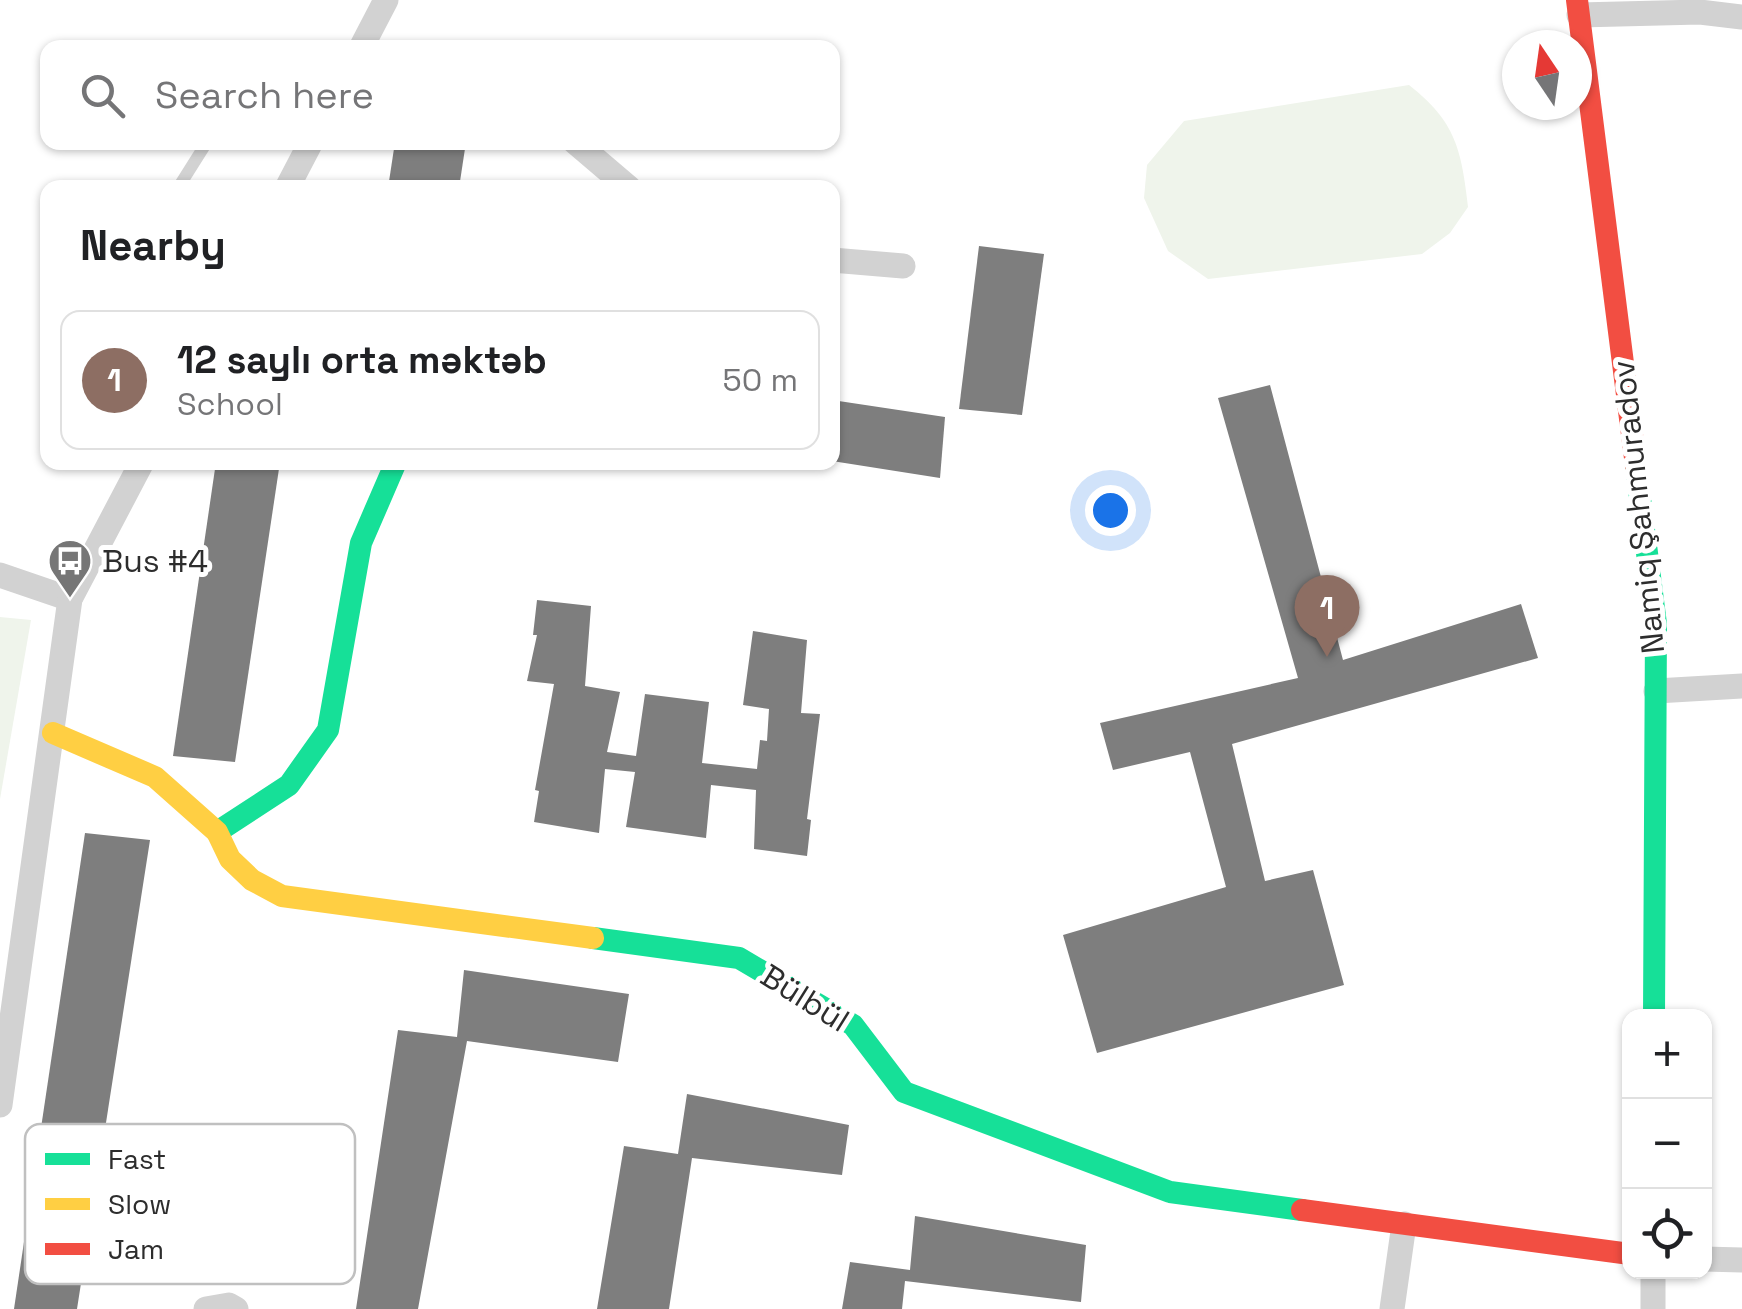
<!DOCTYPE html>
<meta charset="utf-8">
<style>
body{margin:0;font-family:"Space Grotesk",sans-serif;background:#f2f2f2;color:#202124}
.controls{position:absolute;right:30px;bottom:30px;display:grid;overflow:hidden;border-radius:20px;box-shadow:0 2px 8px #0004}
.controls button{width:90px;height:90px;display:grid;place-items:center;padding:0;border:0;border-bottom:2px solid #e0e0e0;background:#fff;color:#202124;font:50px sans-serif}
.compass{position:absolute;left:1502px;top:30px;width:90px;height:90px;border-radius:50%;background:#fff;box-shadow:0 2px 8px #0004;rotate:347deg}
.you{position:absolute;left:1110px;top:510px;width:35px;height:35px;margin:-25px;border:8px solid #fff;border-radius:50%;background:#1a73e8;box-shadow:0 0 0 15px #1a73e833}
.badge{display:grid;place-items:center;width:65px;height:65px;border-radius:50%;background:#0b8043;color:#fff;font-size:32px;font-weight:700}
.pin{position:absolute;translate:-50% -82px;filter:drop-shadow(0 2px 5px #0008)}
.pin::after{content:'';position:absolute;top:52px;width:35px;height:30px;background:inherit;clip-path:polygon(0 0,100% 0,50% 100%)}
.list{margin:0;padding:0;list-style:none}
h2{display:flex;justify-content:space-between;align-items:center;height:130px;margin:0;padding:0 40px;font-size:42px}
h2 small{font-size:32px;font-weight:400;color:#757577}
.list li{display:grid;grid-template-columns:65px 1fr auto;gap:30px;align-items:center;box-sizing:border-box;height:140px;margin:0 20px 20px;padding:0 20px;border:2px solid #e0e0e0;border-radius:20px}
.list b{display:block;font-size:38px;white-space:nowrap}
.list p{margin:0;font-size:32px;white-space:nowrap;color:#757577}
.list em{font-size:32px;font-style:normal;color:#757577}
.icon{flex:none;width:55px;height:55px;fill:none;stroke:currentColor;stroke-width:2;stroke-linecap:round;stroke-linejoin:round}
.map{position:relative;flex:none;width:1742px;height:1309px;overflow:hidden}
.search{position:absolute;background:#fff;box-shadow:0 2px 8px #0004;left:40px;top:40px;width:800px;height:110px;display:flex;align-items:center;gap:25px;box-sizing:border-box;padding:0 35px;border-radius:20px;color:#757577;font-size:38px}
.panel{position:absolute;background:#fff;box-shadow:0 2px 8px #0004;left:40px;top:180px;width:800px;height:290px;border-radius:20px}
.map>svg:first-child{display:block}
.green{fill:#eff4eb}
.building{fill:#7e7e7e}
.lines{fill:none;stroke-linecap:round;stroke-linejoin:round}
.lane{stroke:#d2d2d2;stroke-width:12}
.street{stroke:#d2d2d2;stroke-width:25}
.fast{stroke:#16e098;stroke-width:22}
.slow{stroke:#ffcf43;stroke-width:22}
.jam{stroke:#f24e42;stroke-width:22}
.labels{text-anchor:middle;stroke-width:10;stroke-linejoin:round;paint-order:stroke}
.street-label{font-size:32px;fill:#2d2d2d;stroke:#fff}
.poi-label{font-size:32px;fill:#2d2d2d;stroke:#fff;text-anchor:start}
.key{fill:#fff;stroke:#c0c0c0;stroke-width:2.5}
.key-label{font-size:28px;fill:#2d2d2d}
</style>
<div class="map">
<svg width="1742" height="1309" viewBox="0 0 1742 1309">
<rect width="100%" height="100%" fill="#fff"/>
<g class="green">
<path d="M1409,85C1456,122 1461,149 1468,207L1450,233L1422,254L1208,279L1168,251L1144,198L1147,165L1184,121Z"/>
<polygon points="0,617 31,620 0,799"/>
</g>
<g class="building">
<polygon points="395,142 466,142 459,188 388,188"/>
<polygon points="979,246 1044,254 1022,415 959,409"/>
<polygon points="1270,385 1343,660 1521,604 1538,658 1232,744 1265,881 1313,870 1344,985 1097,1053 1063,935 1226,887 1190,752 1113,770 1100,723 1298,678 1218,398"/>
<polygon points="832,400 945,417 940,478 832,461"/>
<polygon points="216,462 280,462 235,762 173,756"/>
<polygon points="537,600 591,606 585,686 620,692 607,752 636,756 645,694 709,702 702,763 757,769 760,740 767,741 769,709 743,705 753,631 807,640 801,713 820,714 807,819 811,820 807,856 754,849 756,790 711,785 706,838 626,827 635,772 605,769 599,833 534,822 539,791 535,790 554,684 527,681 537,635 533,635"/>
<polygon points="85,833 150,840 77,1309 14,1309"/>
<polygon points="464,970 629,994 618,1062 467,1041 418,1309 356,1309 398,1030 457,1037"/>
<polygon points="687,1094 849,1125 842,1175 692,1158 669,1309 597,1309 624,1146 678,1154"/>
<polygon points="915,1216 1086,1245 1081,1302 905,1281 902,1309 842,1309 850,1262 910,1270"/>
</g>
<g class="lines">
<polyline class="lane" points="178,188 207,142"/>
<g class="street">
<polyline points="1579,15 1700,12 1742,17"/>
<polyline points="361,48 386,0"/>
<polyline points="575,142 629,188"/>
<polyline points="287,188 311,142"/>
<polyline points="832,260 903,266"/>
<polyline points="0,575 70,599"/>
<polyline points="1656,691 1742,686"/>
<polyline points="0,1105 70,599 142,462"/>
<polyline points="1704,1259 1742,1260"/>
<polyline points="1653,1272 1653,1309"/>
<polyline points="206,1309 229,1305 236,1309"/>
<polyline points="1392,1309 1404,1224"/>
</g>
<g class="fast">
<polyline points="1636,466 1656,624 1654,1016"/>
<polyline points="217,832 289,785 328,730 361,543 396,462"/>
<polyline points="593,938 739,958 853,1025 904,1092 1170,1192 1302,1210"/>
</g>
<polyline class="slow" points="53,733 155,777 217,832 230,859 252,880 282,896 593,938"/>
<g class="jam">
<polyline points="1577,0 1636,466"/>
<polyline points="1302,1210 1630,1254"/>
</g>
</g>
<defs>
<symbol id="bus-pin" viewBox="-11 -11 22 30"><path d="M0 17L-7.5 6A9.5 9.5 0 1 1 7.5 6Z" fill="#767676" stroke="#fff"/><path d="M-5-6H5V4H4V6H2V4H-2V6H-4V4H-5ZM-3.5-4V0h7V-4ZM-3.5 1.2v1.5H-2V1.2ZM2 1.2v1.5H3.5V1.2Z" fill="#fff"/></symbol>
</defs>
<g fill-rule="evenodd">
<use href="#bus-pin" x="45" y="536" width="50" height="68"/>
</g>
<g class="labels">
<g class="street-label">
<text transform="translate(1638 507) rotate(-96)" y="11">Namiq Şahmuradov</text>
<text transform="translate(805 998) rotate(32)" y="11">Bülbül</text>
</g>
<g class="poi-label">
<text x="102" y="572">Bus #4</text>
</g>
</g>
<rect x="25" y="1124" width="330" height="160" rx="15" class="key"/>
<rect x="45" y="1153" width="45" height="12" fill="#16e098"/>
<rect x="45" y="1198" width="45" height="12" fill="#ffcf43"/>
<rect x="45" y="1243" width="45" height="12" fill="#f24e42"/>
<g class="key-label">
<text x="108" y="1169">Fast</text>
<text x="108" y="1214">Slow</text>
<text x="108" y="1259">Jam</text>
</g>
</svg>
<div class="controls">
<button>+</button>
<button>−</button>
<button><svg class="icon" aria-label="locate" viewBox="0 0 24 24"><circle cx="12" cy="12" r="6"/><path d="M12 2v4M12 18v4M2 12h4M18 12h4"/></svg></button>
</div>
<svg class="compass" viewBox="-18 -18 36 36"><path d="M0-13l5 13h-10z" fill="#e53935"/><path d="M0 13l5-13h-10z" fill="#757577"/></svg>
<div class="you"></div>
<div class="pin badge" style="left:1327px;top:657px;background:#8d6e63">1</div>
<div class="search"><svg class="icon" aria-label="search" viewBox="0 0 24 24"><circle cx="10" cy="10" r="6"/><path d="M15 15l6 6"/></svg>Search here</div>
<section class="panel">
<h2>Nearby<small></small></h2>
<ul class="list">
<li><span class="badge" style="background:#8d6e63">1</span><div><b>12 saylı orta məktəb</b><p>School</p></div><em>50 m</em></li>
</ul>
</section>
</div>
